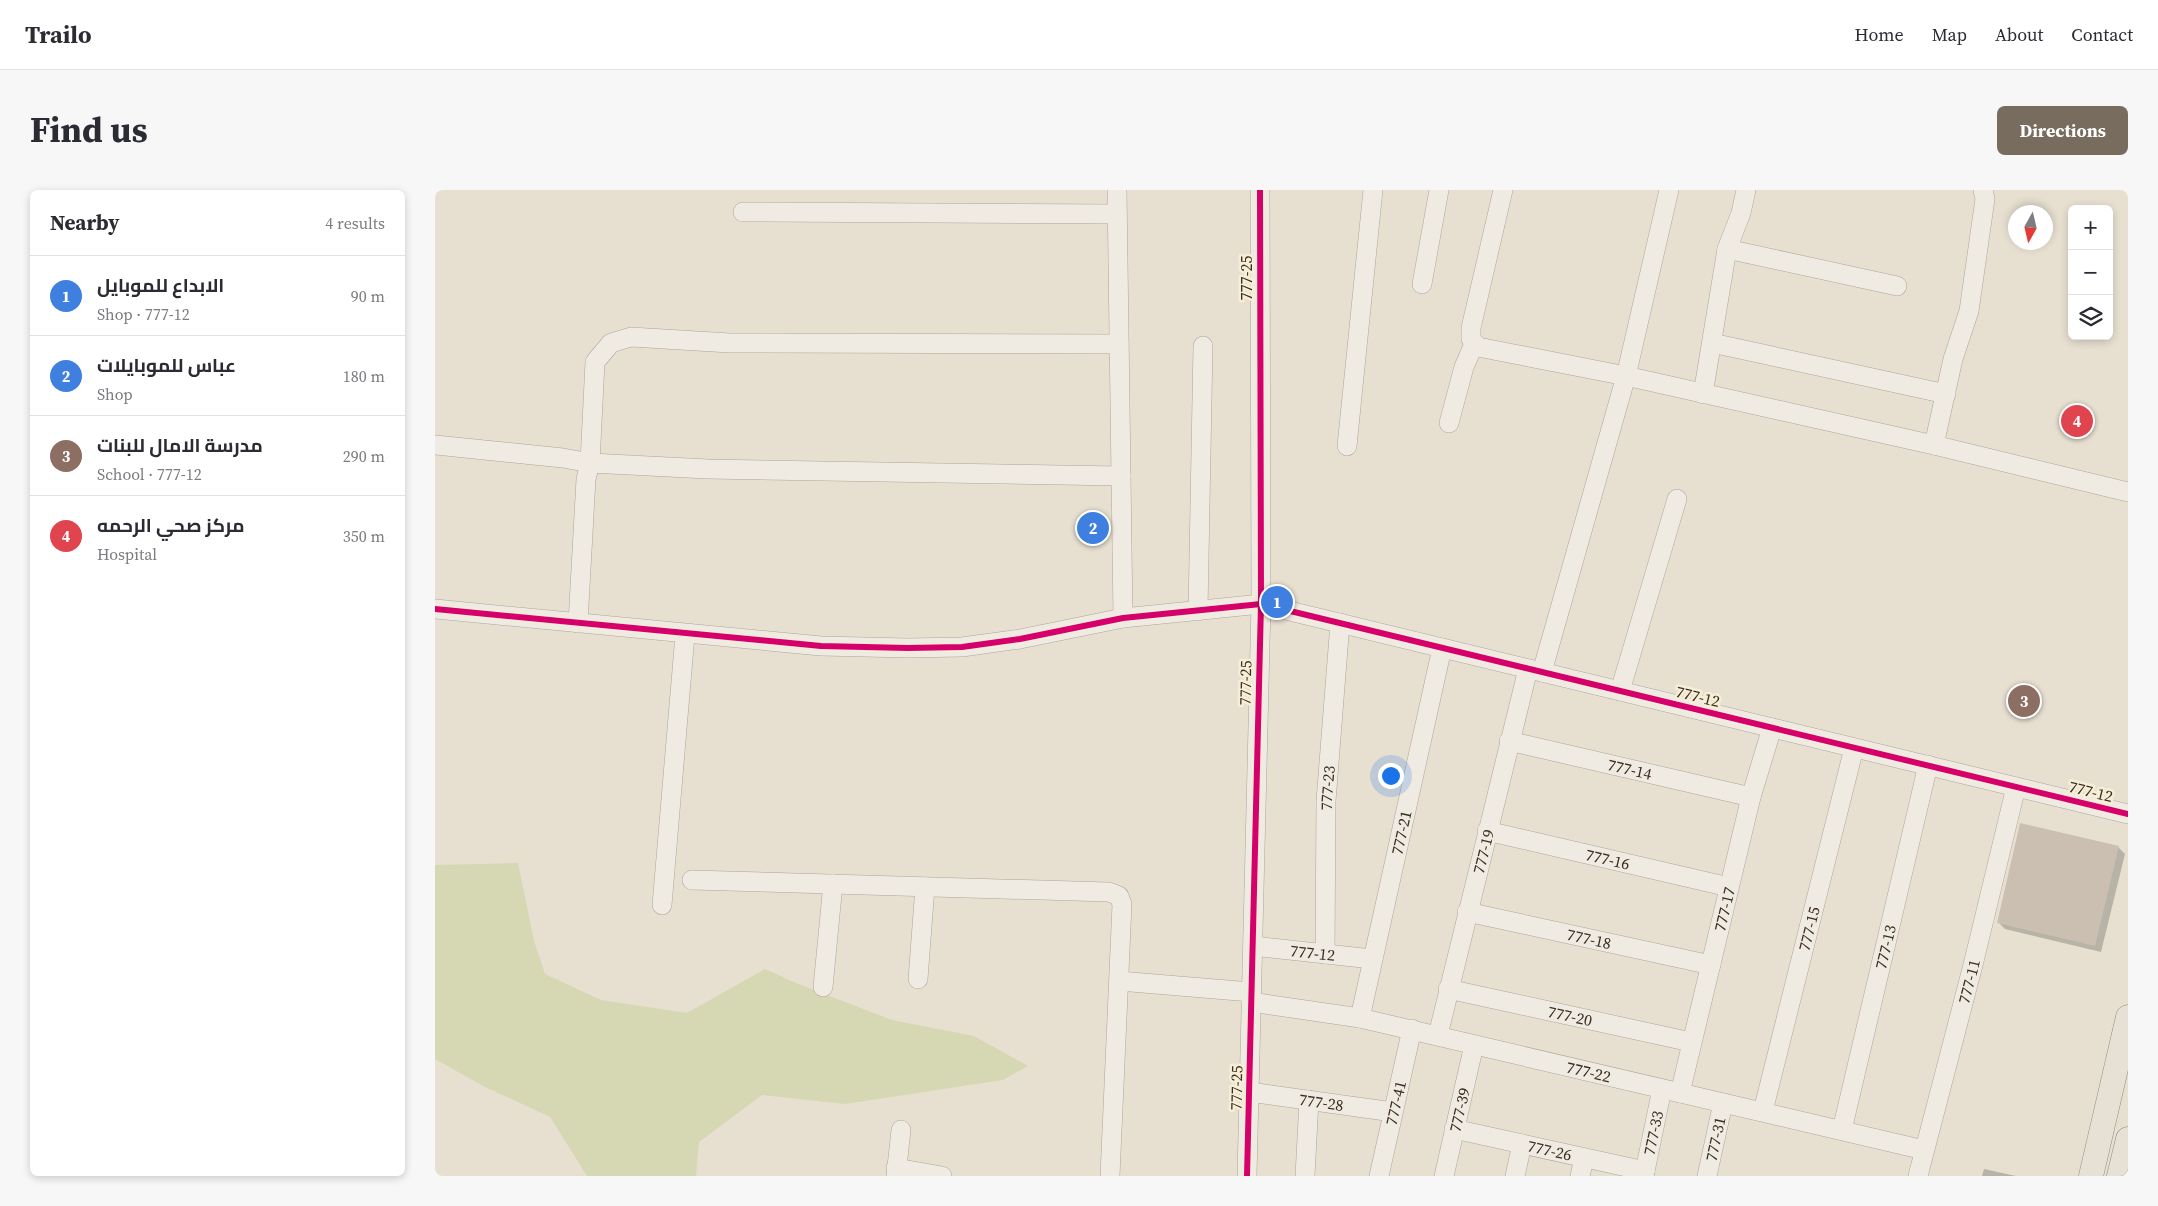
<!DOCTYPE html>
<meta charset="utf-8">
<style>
body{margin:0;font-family:"Source Serif 4",Cairo,serif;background:#f7f7f7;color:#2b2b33}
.controls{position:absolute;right:15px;top:15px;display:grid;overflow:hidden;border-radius:8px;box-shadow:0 2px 8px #0003}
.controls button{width:45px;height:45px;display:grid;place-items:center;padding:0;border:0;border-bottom:1px solid #e1e1e2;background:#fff;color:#2b2b33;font:25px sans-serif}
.compass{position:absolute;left:1573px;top:15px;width:45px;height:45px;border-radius:50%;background:#fff;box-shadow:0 2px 8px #0003;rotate:188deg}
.you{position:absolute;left:955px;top:585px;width:18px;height:18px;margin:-12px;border:4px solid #fff;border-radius:50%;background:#1a73e8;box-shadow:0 0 0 8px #1a73e833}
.badge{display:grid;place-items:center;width:32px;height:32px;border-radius:50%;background:#786c5e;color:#fff;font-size:16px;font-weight:700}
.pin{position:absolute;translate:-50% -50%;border:2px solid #fff;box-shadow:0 1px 5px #0006}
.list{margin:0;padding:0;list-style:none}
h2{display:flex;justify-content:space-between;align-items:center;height:65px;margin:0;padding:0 20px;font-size:21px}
h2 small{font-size:16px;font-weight:400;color:#7c7c81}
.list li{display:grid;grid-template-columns:32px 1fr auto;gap:15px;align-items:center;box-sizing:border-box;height:80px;padding:0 20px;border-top:1px solid #e1e1e2}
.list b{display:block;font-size:19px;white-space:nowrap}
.list p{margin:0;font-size:16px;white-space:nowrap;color:#7c7c81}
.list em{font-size:16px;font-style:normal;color:#7c7c81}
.icon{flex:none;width:28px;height:28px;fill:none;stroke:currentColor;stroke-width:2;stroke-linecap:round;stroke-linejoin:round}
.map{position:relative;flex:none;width:1693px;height:986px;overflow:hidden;border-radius:8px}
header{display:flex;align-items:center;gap:30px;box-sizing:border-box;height:70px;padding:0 25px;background:#fff;border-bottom:1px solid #e1e1e2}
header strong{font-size:24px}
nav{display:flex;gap:28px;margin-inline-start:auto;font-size:18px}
.intro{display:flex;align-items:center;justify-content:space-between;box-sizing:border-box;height:120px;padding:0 30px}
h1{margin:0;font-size:35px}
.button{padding:12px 22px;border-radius:8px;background:#786c5e;color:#fff;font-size:18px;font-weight:700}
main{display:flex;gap:30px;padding:0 30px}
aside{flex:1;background:#fff;border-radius:8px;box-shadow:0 2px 8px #0003}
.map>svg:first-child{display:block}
.green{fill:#d6d7b3}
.shadow{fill:#0003}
.building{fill:#cbbfb2}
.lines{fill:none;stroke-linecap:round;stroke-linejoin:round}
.minor-casing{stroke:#ada599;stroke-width:20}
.major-casing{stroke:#928b80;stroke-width:25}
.minor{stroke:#efebe3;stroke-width:19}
.major{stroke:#e6e1d4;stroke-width:24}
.cycleway-casing{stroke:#f7eed8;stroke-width:9}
.cycleway{stroke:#d6006c;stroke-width:6}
.labels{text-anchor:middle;stroke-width:5;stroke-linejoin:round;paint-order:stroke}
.street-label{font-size:16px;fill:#3d2e20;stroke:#f7eed8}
</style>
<header>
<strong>Trailo</strong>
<nav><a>Home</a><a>Map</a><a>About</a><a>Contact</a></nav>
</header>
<div class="intro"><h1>Find us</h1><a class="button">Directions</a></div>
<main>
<aside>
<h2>Nearby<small>4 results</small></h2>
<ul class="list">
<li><span class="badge" style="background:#3f7fe0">1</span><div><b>الابداع للموبايل</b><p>Shop · 777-12</p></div><em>90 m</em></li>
<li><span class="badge" style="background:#3f7fe0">2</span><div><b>عباس للموبايلات</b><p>Shop</p></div><em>180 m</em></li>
<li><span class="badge" style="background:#8d6e63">3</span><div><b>مدرسة الامال للبنات</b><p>School · 777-12</p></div><em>290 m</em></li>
<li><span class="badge" style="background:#e0444e">4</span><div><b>مركز صحي الرحمه</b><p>Hospital</p></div><em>350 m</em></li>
</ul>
</aside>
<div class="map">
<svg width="1693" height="986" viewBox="0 0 1693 986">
<rect width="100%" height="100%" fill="#e7e0d1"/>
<polygon class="green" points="83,673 99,751 110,784 166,810 252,823 330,779 361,793 457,830 539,846 593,876 568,890 410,914 327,905 264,952 261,986 152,986 115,927 48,896 0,869 0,675"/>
<g class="shadow">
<polygon points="1683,657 1690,664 1666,762 1570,739 1563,732"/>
<polygon points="1549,979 1581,986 1547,986"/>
</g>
<polygon class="building" points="1585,633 1684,656 1660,756 1562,733"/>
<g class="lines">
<defs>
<g id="minor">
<polyline points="682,0 688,428"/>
<polyline points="1068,0 1036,138 1036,149 1043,157 1191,186 1499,255 1693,302"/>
<polyline points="308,22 682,24"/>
<polyline points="1292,59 1462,96"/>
<polyline points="987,94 1004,0"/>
<polyline points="1277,153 1511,204"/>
<polyline points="1268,204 1292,59 1306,23 1311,0"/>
<polyline points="1014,233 1029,177 1039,154"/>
<polyline points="0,255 128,268 155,273 160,172 176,153 196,147 295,153 684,154"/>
<polyline points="1499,255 1518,169 1534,121 1550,9 1548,0"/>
<polyline points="912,256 938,0"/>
<polyline points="0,419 386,456 473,458 527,457 585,449 688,428 826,414 1693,624"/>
<polyline points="763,421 768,156"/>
<polyline points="143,433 151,289 155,273 273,279 686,286"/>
<polyline points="1107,482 1191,186 1234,0"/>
<polyline points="1185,501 1242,309"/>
<path id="s1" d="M1074,551L1316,607"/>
<path id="s2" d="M1052,641L1294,697"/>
<polyline points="257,690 674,702 684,706 687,714 675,986"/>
<polyline points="227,715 250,445"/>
<path id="s3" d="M1032,722L1276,775"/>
<path id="s4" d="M818,756L937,769"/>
<path id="s5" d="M890,764L891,611L905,433"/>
<polyline points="483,789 490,697"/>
<polyline points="684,791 816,802"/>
<polyline points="388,797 398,694"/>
<path id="s6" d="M1013,799L1256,852"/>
<path id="s7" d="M816,812L925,828L1489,960"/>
<path id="s8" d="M925,828L1007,458"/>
<path id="s9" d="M1003,845L1093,479"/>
<path id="s10" d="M815,902L958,922"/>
<path id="s11" d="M1245,903L1316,607L1337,538"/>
<path id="s12" d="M1328,921L1419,558"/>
<path id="s13" d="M1019,939L1210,981"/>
<path id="s14" d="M1407,940L1493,575"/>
<polyline points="461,978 507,986"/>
<polyline points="461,986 466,940"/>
<polyline points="812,986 826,414 825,0"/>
<polyline points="870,986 874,910"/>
<path id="s15" d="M944,986L977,839"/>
<path id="s16" d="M1009,986L1039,855"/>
<polyline points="1080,986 1087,954"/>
<polyline points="1145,986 1149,968"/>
<path id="s17" d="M1209,986L1227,899"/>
<path id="s18" d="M1272,986L1288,913"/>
<path id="s19" d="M1483,986L1538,775L1581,597"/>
</g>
<g id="major">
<polyline points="1656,986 1693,827"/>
<polyline points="1684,986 1693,949"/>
</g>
</defs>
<use href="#minor" class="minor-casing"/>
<use href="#major" class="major-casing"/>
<use href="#minor" class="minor"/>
<use href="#major" class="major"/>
<defs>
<g id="cycleway">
<polyline points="0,419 386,456 473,458 527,457 585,449 688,428 826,414 1693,624"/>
<polyline points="812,986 826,414 825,0"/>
</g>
</defs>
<use href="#cycleway" class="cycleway-casing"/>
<use href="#cycleway" class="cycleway"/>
</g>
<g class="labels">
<g class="street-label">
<text transform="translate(811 88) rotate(-90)" y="6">777-25</text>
<text transform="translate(810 493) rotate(-89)" y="6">777-25</text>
<text transform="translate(1263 506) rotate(14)" y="6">777-12</text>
<text dy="6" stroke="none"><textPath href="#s1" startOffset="124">777-14</textPath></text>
<text dy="6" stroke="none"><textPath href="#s5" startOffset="166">777-23</textPath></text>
<text transform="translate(1656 601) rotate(14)" y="6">777-12</text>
<text dy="6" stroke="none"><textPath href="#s8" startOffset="190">777-21</textPath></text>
<text dy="6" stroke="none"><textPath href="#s9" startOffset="189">777-19</textPath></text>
<text dy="6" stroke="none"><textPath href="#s2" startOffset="124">777-16</textPath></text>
<text dy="6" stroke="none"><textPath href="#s11" startOffset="189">777-17</textPath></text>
<text dy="6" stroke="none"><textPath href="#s12" startOffset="188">777-15</textPath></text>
<text dy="6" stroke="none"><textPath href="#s3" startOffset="125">777-18</textPath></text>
<text dy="6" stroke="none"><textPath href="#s14" startOffset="188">777-13</textPath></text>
<text dy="6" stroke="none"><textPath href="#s4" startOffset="60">777-12</textPath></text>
<text dy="6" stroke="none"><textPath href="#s19" startOffset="201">777-11</textPath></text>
<text dy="6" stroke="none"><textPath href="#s6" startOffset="125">777-20</textPath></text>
<text dy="6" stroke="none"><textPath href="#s7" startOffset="345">777-22</textPath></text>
<text transform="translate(801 898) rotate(-89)" y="6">777-25</text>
<text dy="6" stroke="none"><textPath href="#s10" startOffset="72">777-28</textPath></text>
<text dy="6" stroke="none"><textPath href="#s15" startOffset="75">777-41</textPath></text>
<text dy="6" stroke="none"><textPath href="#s16" startOffset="68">777-39</textPath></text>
<text dy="6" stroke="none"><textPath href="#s17" startOffset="44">777-33</textPath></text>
<text dy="6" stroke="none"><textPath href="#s18" startOffset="38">777-31</textPath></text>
<text dy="6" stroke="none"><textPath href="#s13" startOffset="98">777-26</textPath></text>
</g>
</g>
</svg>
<div class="controls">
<button>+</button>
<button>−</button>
<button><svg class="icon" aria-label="layers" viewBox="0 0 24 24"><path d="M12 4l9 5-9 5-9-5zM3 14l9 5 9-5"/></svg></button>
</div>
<svg class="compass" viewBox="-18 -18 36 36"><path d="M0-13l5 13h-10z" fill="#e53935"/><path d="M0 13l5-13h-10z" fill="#7c7c81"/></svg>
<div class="you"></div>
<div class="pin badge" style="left:842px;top:412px;background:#3f7fe0">1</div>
<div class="pin badge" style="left:658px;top:338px;background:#3f7fe0">2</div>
<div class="pin badge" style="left:1589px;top:511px;background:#8d6e63">3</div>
<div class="pin badge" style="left:1642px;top:231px;background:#e0444e">4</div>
</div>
</main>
